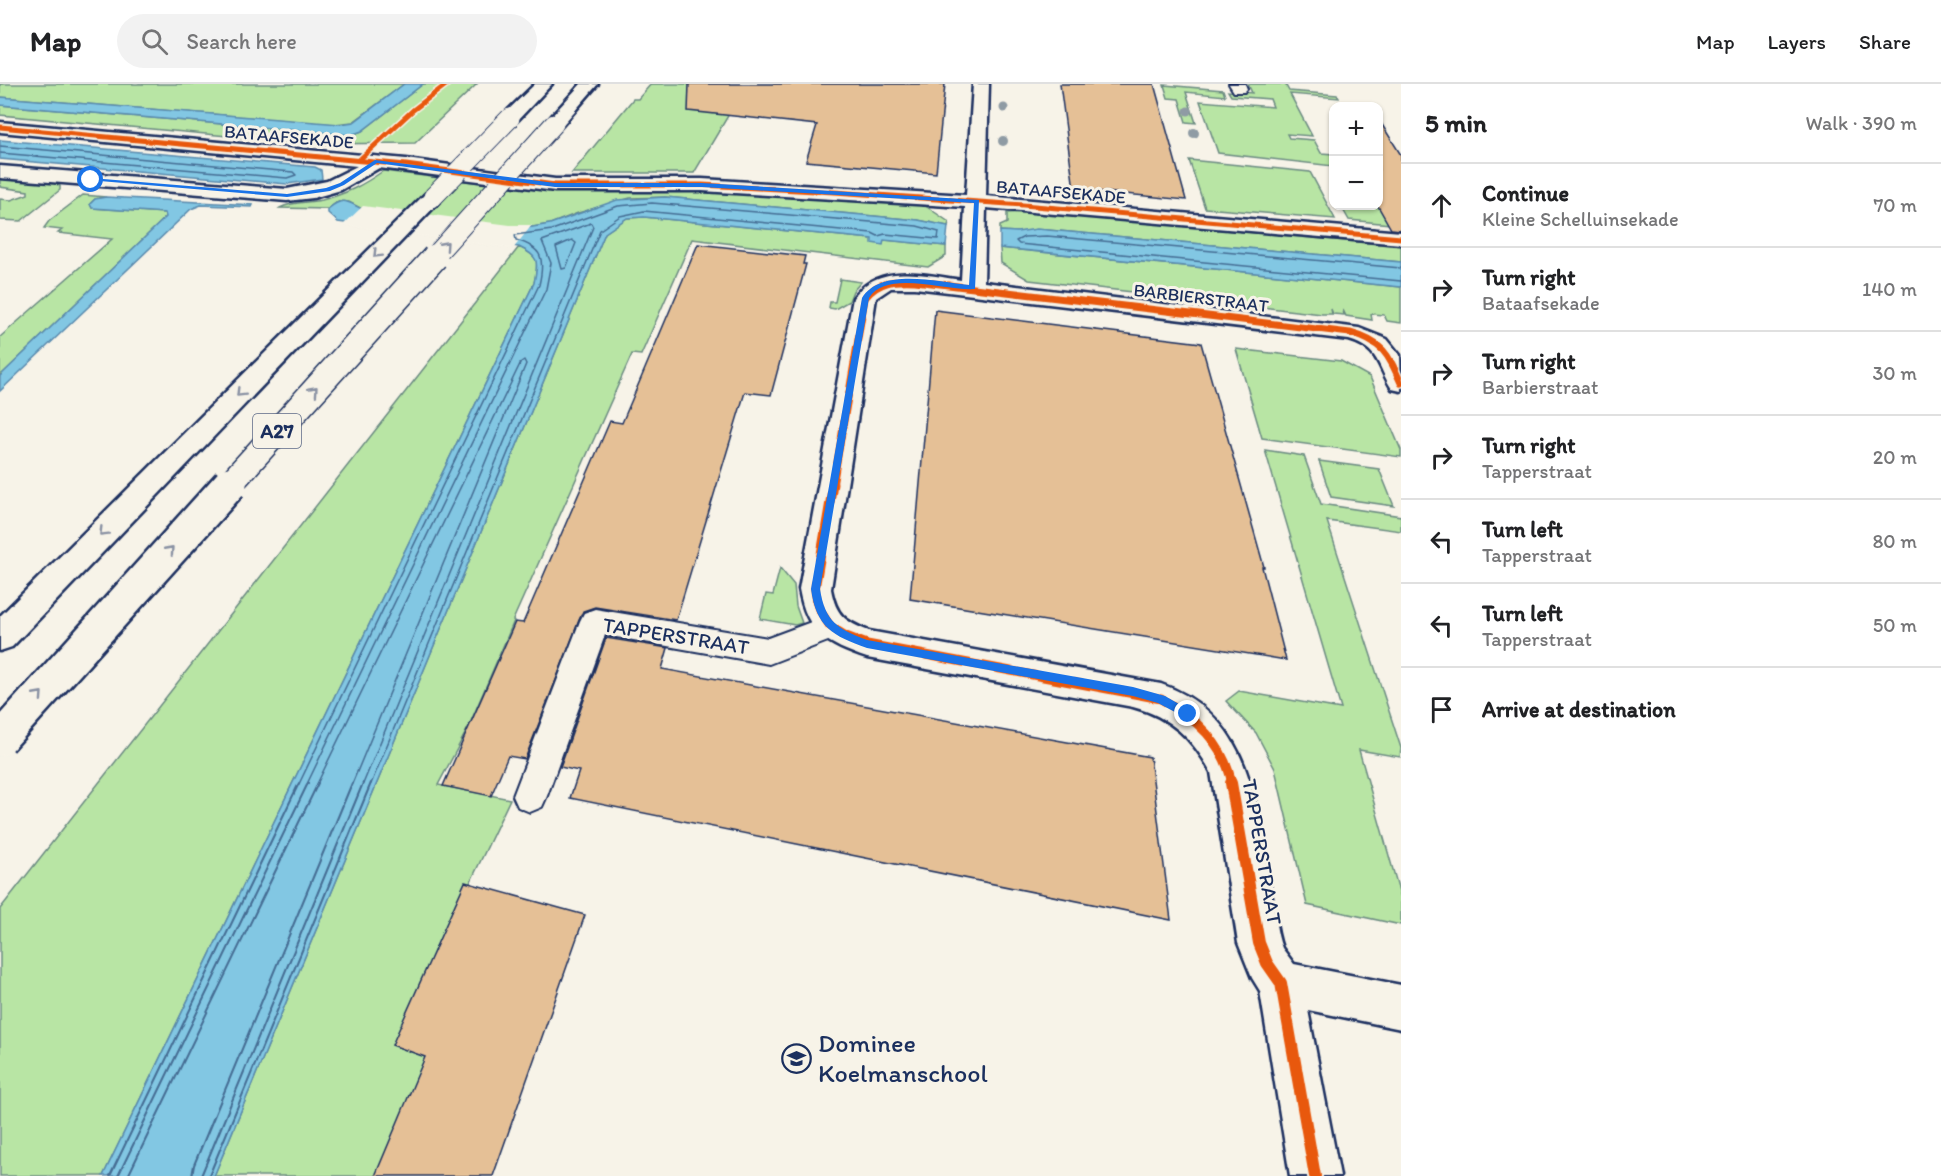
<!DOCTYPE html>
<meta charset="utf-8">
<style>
body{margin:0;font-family:Itim,sans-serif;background:#f2f2f2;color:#202124}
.controls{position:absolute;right:18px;top:18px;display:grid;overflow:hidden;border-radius:12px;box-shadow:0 2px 4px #0004}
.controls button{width:54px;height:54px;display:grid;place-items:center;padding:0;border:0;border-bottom:2px solid #e0e0e0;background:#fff;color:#202124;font:30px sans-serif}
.stop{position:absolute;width:18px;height:18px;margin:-14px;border:4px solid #1a73e8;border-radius:50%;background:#fff}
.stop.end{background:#1a73e8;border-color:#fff;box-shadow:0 2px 6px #0008}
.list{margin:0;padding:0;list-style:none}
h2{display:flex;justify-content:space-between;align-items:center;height:78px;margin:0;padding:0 24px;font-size:26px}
h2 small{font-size:20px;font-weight:400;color:#757577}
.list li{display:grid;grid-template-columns:39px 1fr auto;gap:18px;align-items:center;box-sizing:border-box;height:84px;padding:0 24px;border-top:2px solid #e0e0e0}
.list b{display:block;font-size:22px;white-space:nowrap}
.list p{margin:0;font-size:20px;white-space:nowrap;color:#757577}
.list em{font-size:20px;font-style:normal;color:#757577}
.icon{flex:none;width:33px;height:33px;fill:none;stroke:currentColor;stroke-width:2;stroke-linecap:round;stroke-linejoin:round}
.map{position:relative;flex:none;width:1401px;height:1092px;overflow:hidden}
header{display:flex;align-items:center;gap:36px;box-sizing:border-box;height:84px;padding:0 30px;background:#fff;border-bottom:2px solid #e0e0e0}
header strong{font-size:28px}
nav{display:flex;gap:33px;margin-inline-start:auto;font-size:21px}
.search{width:420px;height:54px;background:#f2f2f2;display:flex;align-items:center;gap:15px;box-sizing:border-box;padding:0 21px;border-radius:33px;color:#757577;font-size:22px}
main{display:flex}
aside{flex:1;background:#fff}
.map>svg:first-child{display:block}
.green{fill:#b8e5a4;stroke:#6a8a81;stroke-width:1.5}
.water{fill:#82c7e3;stroke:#598aae;stroke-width:1.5}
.pier{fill:#f7f3e8}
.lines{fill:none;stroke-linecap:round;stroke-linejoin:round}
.shore-far1{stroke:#446c93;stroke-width:1.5}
.shore{stroke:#446c93;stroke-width:2}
.building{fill:#e5c096;stroke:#1b2f5e;stroke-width:1.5}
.lane-casing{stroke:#1b2f5e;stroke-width:4}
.street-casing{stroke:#1b2f5e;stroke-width:5}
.highway-casing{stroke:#1b2f5e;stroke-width:5}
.lane{fill:#f7f3e8;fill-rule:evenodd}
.street{fill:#f7f3e8;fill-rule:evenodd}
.highway{fill:#f7f3e8;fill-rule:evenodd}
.highway-bridge-far2-casing{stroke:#1b2f5e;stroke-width:21;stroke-linecap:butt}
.highway-bridge-far1-casing{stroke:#1b2f5e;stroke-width:28;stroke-linecap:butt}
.highway-bridge-casing{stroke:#1b2f5e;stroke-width:38;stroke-linecap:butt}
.highway-bridge-far2{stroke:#f7f3e8;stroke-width:19}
.highway-bridge-far1{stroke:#f7f3e8;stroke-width:25}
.highway-bridge{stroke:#f7f3e8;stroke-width:33}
.cycleway-far3-casing{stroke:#f7f3e8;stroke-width:8}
.cycleway-far2-casing{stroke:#f7f3e8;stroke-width:10}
.cycleway-far1-casing{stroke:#f7f3e8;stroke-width:13}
.cycleway-casing{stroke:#f7f3e8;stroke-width:16}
.cycleway-far3{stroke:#e8590c;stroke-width:5}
.cycleway-far2{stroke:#e8590c;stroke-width:7}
.cycleway-far1{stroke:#e8590c;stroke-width:9}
.cycleway{stroke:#e8590c;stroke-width:12}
.tree{fill:#8f9ba4}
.oneway{stroke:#8991a3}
.route{fill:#1a73e8}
.labels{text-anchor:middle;stroke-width:6;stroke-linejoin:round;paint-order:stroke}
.far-street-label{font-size:18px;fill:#1b2f5e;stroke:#f7f3e8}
.shield{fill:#f7f3e8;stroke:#5d6a87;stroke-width:1.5}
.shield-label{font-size:20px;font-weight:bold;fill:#1b2f5e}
.street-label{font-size:21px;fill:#1b2f5e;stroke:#f7f3e8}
.near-poi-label{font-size:26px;fill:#1b2f5e;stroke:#f7f3e8;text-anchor:start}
</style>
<header>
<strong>Map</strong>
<div class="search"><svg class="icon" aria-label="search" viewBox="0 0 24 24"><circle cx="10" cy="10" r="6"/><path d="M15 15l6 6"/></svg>Search here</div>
<nav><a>Map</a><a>Layers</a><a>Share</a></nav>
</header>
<main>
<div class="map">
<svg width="1401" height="1092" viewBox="0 0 1401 1092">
<rect width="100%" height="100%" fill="#f7f3e8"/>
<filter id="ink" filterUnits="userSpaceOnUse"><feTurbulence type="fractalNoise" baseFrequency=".0167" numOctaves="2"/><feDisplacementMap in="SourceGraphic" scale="12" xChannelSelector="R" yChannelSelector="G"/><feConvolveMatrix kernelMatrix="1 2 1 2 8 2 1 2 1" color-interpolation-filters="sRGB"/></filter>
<g filter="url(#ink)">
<g class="green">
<polygon points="0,0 404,0 353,38 334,40 0,13"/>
<polygon points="423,0 477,0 415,59 314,60 0,31 0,21 351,51 362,47"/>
<polygon points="651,0 697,0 741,10 694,89 572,89 633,15 638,15"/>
<polygon points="1248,0 1285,0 1289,7 1337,11 1339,14 1290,10 1312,52 1287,50 1289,54 1314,56 1321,69 1333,70 1333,82 1218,69 1200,17 1273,23 1270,15 1231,12 1228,7 1252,9"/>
<polygon points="1164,1 1223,6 1225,12 1186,8 1196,39 1186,38 1179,15 1168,14"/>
<polygon points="1189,76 1310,88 1335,135 1205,124"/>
<path d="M383,87L557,108H700L924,121L949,138L948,142L918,136L665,113L630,114L578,129L550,140L521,145L366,127L349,118L338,117L328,125L280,124C292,117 308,119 322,116C346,110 363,101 383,87Z"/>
<polygon points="0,94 53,98 60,102 60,106 21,137 0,136 0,115 11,116 28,110 28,107 0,103"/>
<polygon points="83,111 106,113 95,115 90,120 92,124 166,129 166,133 0,292 0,253 112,155 58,149 62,146 44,144 49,137"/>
<polygon points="1341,122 1378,122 1401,141 1349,136"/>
<polygon points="1024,128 1401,162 1401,178 1048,146 1017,148 1000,147 1000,142 1007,139 1007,129"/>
<polygon points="644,133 873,155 883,160 884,156 946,162 946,172 928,183 692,155 641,271 632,270 513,536 514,537 468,644 438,701 510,715 393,961 427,973 376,1092 214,1092 605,149 627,134"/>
<path d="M519,163C540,173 539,177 534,199L103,1092H0V825Z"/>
<polygon points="1000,164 1401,203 1401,239 1387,237 1384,231 1371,230 1372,236 1346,232 1343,226 1344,231 1333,230 1331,225 1332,230 1322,230 1029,196 1001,179"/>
<polygon points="840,195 861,198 853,207 849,217 835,225 829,224 830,218 835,218"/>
<polygon points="1236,265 1341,277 1370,293 1401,366 1401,373 1262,354"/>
<polygon points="1265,366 1304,372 1321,420 1401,432 1401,447 1327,437 1401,664 1400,673 1359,666 1401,814 1401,841 1307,821 1275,685 1256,649 1226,617 1239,607 1341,625"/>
<polygon points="1319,377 1379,385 1394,422 1331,413"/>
<polygon points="780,484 794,501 796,522 802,539 795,541 760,535 766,510 773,511"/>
</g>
<g class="water">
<polygon points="404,0 423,0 362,47 351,51 0,21 0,13 340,40 354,38"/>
<polygon points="0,56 315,83 321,86 322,95 287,100 0,75"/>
<polygon points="106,113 253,121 252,123 201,121 191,125 0,307 0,292 166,133 165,129 92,124 90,120 95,115"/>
<path d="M665,113L918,136L948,142L946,162L884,156L883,161L872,159V155L644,133L627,134L605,149L214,1092H103L534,199C538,177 540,173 519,163L338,138L328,129V125C345,111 348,119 366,127L521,145L550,140L617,116Z"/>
<polygon points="1037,145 1401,178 1401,203 1000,164 1000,147 1017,148"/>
</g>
<polygon class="pier" points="363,122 510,141 532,141 513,165 343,141"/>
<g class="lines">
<g class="shore-far1">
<polyline points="0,62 293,88 296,91 287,94 0,69"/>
<polygon points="572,156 576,159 566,184 562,185 556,163"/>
<polyline points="1401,184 1047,152 1024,153 1016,157 1019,160 1401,197"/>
<path d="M299,700L539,201C545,175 543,164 516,156L515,151L552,146L618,122L652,119L917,142L939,148L938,155L885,150L878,152L872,149L644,127L620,132L600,146L371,700"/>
<polyline points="307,700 546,205 551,179 542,157 591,139 593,143 363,700"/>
<polyline points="317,700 521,278 524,276 526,280 352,700"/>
</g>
<g class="shore">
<polyline points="110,1092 299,699"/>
<polyline points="118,1092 308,699"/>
<polyline points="128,1092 318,699"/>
<polyline points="192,1092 194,1081 352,699"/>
<polyline points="201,1092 363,699"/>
<polyline points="209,1092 371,699"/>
</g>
</g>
<g class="building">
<polygon points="689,0 945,0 936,89 806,77 817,41 688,27"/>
<polygon points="1060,0 1154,0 1186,116 1074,105"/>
<polygon points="1379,36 1401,71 1401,146 1391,145 1378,122"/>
<polygon points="698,160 805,172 803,180 806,180 771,311 745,308 676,536 595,523 583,527 525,675 508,672 491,712 443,702 515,538 523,539 610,337 622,339"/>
<polygon points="935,226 1201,259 1264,483 1262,483 1286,576 910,515"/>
<polygon points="606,554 668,564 662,585 1150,673 1171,836 570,714 579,687 560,683"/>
<polygon points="465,798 585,831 493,1092 375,1092 425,973 392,961"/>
</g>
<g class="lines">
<defs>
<g id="lane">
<polygon points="1229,0 1245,0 1247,5 1244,8 1234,8"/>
<polygon points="595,525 768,554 830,531 841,534 845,543 841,552 769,580 605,551 547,712 542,723 530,728 518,723 513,712 580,537 584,529"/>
</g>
<path id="street" d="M973,0H989L986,112L1401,148V160L986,124L984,198L1359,244L1387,255L1400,271L1401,307L1392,305C1377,282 1380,265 1349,256L915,204H891L876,214L831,505C836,531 844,537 869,547L1161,600C1257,634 1256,729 1272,814C1275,830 1276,849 1282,864L1294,880L1401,901V945L1308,926L1340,1092H1290L1260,907L1252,894L1238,859L1211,688C1193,655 1171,633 1133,623L867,574C827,560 807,550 799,505L853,214C878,178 924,191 961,196L965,123L702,107H555L379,84L341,106L313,114L287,117L0,94V82L287,105L327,97L357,82L0,48V38L406,75L555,95H702L966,111Z"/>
<g id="highway">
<polygon points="535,0 552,0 516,38 504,38 501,34 504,30"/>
<polygon points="581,0 598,0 560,44 548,44 545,40 548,36"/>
<polygon points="433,107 440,109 443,113 440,117 12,563 0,567 0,532 426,109"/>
</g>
</defs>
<use href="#lane" class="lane-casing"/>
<use href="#street" class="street-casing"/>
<use href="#highway" class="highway-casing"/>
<use href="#lane" class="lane"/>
<use href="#street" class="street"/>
<use href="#highway" class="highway"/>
<defs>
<g id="highway-bridge-far2">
<polyline points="433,113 510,34"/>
<polyline points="433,174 554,40"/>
</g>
<polyline id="highway-bridge-far1" points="228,402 435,173"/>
<polyline id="highway-bridge" points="0,655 230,400"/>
</defs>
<use href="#highway-bridge-far2" class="highway-bridge-far2-casing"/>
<use href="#highway-bridge-far1" class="highway-bridge-far1-casing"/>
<use href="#highway-bridge" class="highway-bridge-casing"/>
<use href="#highway-bridge-far2" class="highway-bridge-far2"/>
<use href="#highway-bridge-far1" class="highway-bridge-far1"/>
<use href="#highway-bridge" class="highway-bridge"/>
<defs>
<g id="cycleway-far3">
<polyline points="0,43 406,81 555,101 702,101 834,108 1023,121 1401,154"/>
<polyline points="359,76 413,26 447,0"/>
</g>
<path id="cycleway-far2" d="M833,402L865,214C878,197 895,196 915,197L1350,249C1383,258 1388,270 1401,299"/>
<path id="cycleway-far1" d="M833,400L815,505L817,517L821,528L830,542L846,552L867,560L1161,615C1196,634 1224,659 1232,700"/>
<polyline id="cycleway" points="1231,699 1259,859 1267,879 1281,899 1315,1092"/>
</defs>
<use href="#cycleway-far3" class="cycleway-far3-casing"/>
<use href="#cycleway-far2" class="cycleway-far2-casing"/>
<use href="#cycleway-far1" class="cycleway-far1-casing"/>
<use href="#cycleway" class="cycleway-casing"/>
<use href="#cycleway-far3" class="cycleway-far3"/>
<use href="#cycleway-far2" class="cycleway-far2"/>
<use href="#cycleway-far1" class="cycleway-far1"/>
<use href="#cycleway" class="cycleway"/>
</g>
<g class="tree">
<circle cx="1004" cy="24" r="4.5"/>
<circle cx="1188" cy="27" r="4.5"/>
<circle cx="1194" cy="49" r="5"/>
<circle cx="1003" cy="57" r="5"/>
<circle cx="1004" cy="101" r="5"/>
</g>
<defs><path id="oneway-chevron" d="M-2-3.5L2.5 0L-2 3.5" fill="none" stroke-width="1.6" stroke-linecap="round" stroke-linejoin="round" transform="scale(1.5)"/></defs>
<g class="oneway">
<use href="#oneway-chevron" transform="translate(445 161) rotate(-48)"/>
<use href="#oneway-chevron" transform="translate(377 170) rotate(135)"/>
<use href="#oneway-chevron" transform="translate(314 306) rotate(-48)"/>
<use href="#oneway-chevron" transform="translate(240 309) rotate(135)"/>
<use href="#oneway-chevron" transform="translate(103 448) rotate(135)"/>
<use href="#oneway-chevron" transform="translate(170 466) rotate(-48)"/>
<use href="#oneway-chevron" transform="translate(39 611) rotate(-48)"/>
</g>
</g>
<path class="route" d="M375,76L555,99H702L979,116L975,205C946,207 886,185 869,214L820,505C825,538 838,545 867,556L1133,603L1165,612L1191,627V633L1188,635L1158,619L1133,612L867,564C833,552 816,543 811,505L862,214C881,183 938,198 969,201L974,119L702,103H555L377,79L344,101L330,107L287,113L88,96L91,94L287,110L326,104L340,99Z"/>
<defs>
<symbol id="school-ring" viewBox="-11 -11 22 22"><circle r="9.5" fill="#f7f3e8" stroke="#1b2f5e" stroke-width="1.5"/><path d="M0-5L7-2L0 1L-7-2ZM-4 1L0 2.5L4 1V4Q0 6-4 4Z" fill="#1b2f5e"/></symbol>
</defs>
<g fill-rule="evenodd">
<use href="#school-ring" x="780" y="958" width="33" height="33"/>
</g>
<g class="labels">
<g class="far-street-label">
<text transform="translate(289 53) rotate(5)" y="6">BATAAFSEKADE</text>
<text transform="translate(1061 108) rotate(5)" y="6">BATAAFSEKADE</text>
<text transform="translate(1201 214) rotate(7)" y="6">BARBIERSTRAAT</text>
</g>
<rect class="shield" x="253" y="330" width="48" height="34" rx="4.5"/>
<g class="shield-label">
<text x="277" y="354">A27</text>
</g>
<g class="street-label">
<text transform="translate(676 552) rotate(9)" y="7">TAPPERSTRAAT</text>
<text transform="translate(1262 768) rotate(80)" y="7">TAPPERSTRAAT</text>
</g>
<g class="near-poi-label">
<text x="818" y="968">Dominee<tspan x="818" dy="30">Koelmanschool</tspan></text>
</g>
</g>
</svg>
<div class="controls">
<button>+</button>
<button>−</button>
</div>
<div class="stop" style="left:91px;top:96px"></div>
<div class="stop end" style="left:1188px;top:630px"></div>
</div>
<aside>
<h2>5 min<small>Walk · 390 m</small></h2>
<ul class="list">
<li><svg class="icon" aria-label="ahead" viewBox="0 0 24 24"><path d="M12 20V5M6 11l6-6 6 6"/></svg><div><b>Continue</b><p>Kleine Schelluinsekade</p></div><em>70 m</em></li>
<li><svg class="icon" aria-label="right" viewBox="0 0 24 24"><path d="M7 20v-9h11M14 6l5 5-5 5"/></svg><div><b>Turn right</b><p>Bataafsekade</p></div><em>140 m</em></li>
<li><svg class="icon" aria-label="right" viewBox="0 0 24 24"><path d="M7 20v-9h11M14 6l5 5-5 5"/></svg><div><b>Turn right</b><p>Barbierstraat</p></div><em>30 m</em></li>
<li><svg class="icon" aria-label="right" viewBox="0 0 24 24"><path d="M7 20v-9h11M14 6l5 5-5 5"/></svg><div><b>Turn right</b><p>Tapperstraat</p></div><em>20 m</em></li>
<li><svg class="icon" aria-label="left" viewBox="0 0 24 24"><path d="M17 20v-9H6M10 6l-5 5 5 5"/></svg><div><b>Turn left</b><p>Tapperstraat</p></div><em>80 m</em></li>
<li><svg class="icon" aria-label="left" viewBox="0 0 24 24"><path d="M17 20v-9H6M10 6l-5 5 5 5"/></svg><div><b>Turn left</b><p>Tapperstraat</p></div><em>50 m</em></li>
<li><svg class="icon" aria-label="arrive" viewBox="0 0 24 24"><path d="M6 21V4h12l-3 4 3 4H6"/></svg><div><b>Arrive at destination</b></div></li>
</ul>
</aside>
</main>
